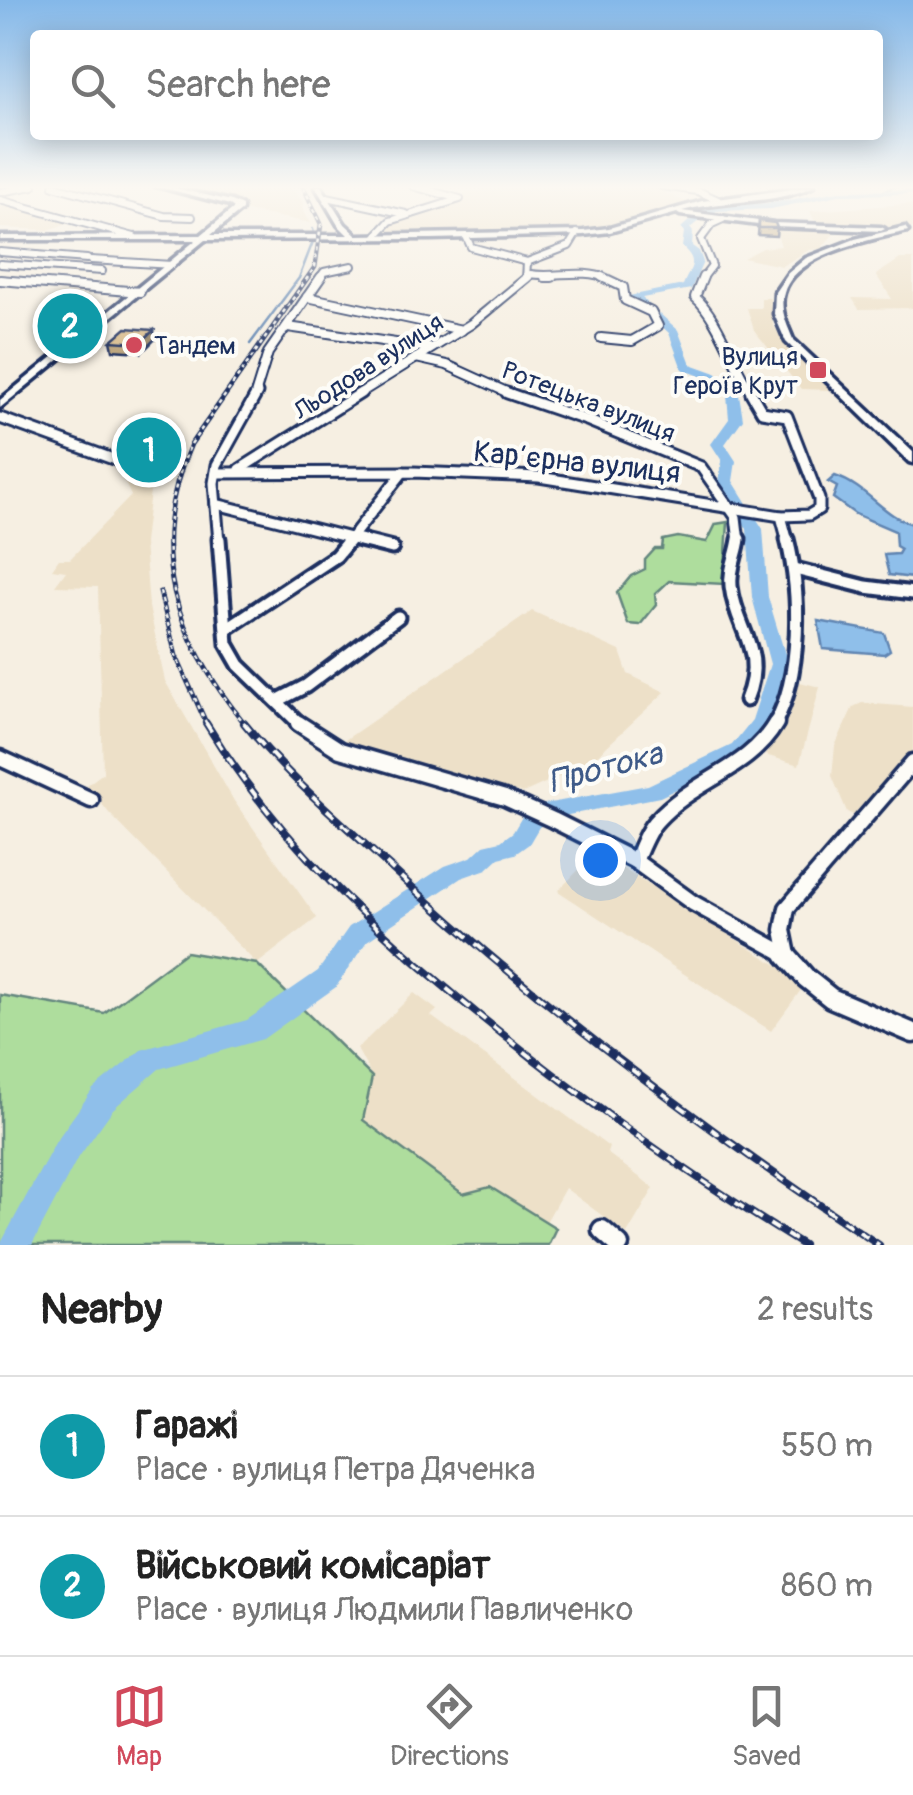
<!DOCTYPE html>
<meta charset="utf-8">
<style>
body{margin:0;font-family:Pangolin,sans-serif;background:#f6f6f6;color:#222}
.you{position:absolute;left:600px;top:860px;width:35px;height:35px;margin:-25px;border:8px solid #fff;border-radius:50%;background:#1a73e8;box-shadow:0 0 0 15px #1a73e833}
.badge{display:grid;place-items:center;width:65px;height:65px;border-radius:50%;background:#d1495b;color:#fff;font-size:32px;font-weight:700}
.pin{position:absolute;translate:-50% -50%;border:5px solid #fff;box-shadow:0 2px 10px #0006}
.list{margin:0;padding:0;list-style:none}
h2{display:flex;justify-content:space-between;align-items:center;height:130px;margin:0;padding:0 40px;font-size:42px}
h2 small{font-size:32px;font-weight:400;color:#767676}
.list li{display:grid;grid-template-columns:65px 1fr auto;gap:30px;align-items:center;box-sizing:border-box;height:140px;padding:0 40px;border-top:2px solid #e0e0e0}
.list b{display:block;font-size:38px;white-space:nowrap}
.list p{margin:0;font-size:32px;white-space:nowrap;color:#767676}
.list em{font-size:32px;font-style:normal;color:#767676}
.icon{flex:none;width:55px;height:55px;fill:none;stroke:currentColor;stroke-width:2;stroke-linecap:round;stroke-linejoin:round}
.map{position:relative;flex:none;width:913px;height:1245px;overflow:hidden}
.search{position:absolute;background:#fff;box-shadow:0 5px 25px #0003;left:30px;right:30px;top:30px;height:110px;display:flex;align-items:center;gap:25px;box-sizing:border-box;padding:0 35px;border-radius:10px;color:#767676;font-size:38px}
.sheet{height:410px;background:#fff}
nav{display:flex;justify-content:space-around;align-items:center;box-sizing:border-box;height:140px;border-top:2px solid #e0e0e0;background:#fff;font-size:28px;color:#767676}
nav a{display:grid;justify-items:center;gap:5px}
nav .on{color:#d1495b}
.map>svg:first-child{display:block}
.built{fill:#ede0c8}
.green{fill:#aedd9d;stroke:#64867e;stroke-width:2.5}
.water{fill:#8fbfea;stroke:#6185b2;stroke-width:2.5}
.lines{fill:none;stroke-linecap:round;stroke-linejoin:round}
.stream{stroke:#6185b2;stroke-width:2.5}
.river{fill:#8fbfea;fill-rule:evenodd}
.street-far5-casing{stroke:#1b2f5e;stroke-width:10}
.street-far4-casing{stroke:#1b2f5e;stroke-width:12}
.street-far3-casing{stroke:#1b2f5e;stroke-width:15}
.street-far2-casing{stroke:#1b2f5e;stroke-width:19}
.street-far1-casing{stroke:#1b2f5e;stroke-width:21}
.street-casing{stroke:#1b2f5e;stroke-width:25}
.secondary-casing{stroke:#1b2f5e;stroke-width:7}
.street-far5{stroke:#fdfcf7;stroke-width:6}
.street-far4{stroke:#fdfcf7;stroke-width:8}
.street-far3{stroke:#fdfcf7;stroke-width:9}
.street-far2{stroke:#fdfcf7;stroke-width:11}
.street-far1{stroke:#fdfcf7;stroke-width:14}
.street{stroke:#fdfcf7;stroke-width:18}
.secondary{fill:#fdfcf7;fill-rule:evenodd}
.rail-far1-casing{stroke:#1b2f5e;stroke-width:5}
.rail-casing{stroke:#1b2f5e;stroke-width:8}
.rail-far1{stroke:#fdfcf7;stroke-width:2.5;stroke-dasharray:4;stroke-linecap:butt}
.rail{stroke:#fdfcf7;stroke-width:4;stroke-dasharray:10;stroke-linecap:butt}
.wall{fill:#baa279;stroke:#1b2f5e;stroke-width:2.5}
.shaded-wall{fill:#978463;stroke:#1b2f5e;stroke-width:2.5}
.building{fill:#d8bc8d;stroke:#1b2f5e;stroke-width:2.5}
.poi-dot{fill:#d1495b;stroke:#fdfcf7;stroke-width:4}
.labels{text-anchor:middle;stroke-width:8;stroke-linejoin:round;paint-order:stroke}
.far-poi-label{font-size:25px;fill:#1b2f5e;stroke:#fdfcf7;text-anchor:start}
.far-street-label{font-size:25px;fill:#1b2f5e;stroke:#fdfcf7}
.street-label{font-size:30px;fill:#1b2f5e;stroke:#fdfcf7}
.water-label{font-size:32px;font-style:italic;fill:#3e5a88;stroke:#fdfcf7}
</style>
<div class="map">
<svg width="913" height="1245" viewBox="0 0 913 1245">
<rect width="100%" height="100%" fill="#f6efe2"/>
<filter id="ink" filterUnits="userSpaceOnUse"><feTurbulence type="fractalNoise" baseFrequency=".01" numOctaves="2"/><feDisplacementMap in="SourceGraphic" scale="20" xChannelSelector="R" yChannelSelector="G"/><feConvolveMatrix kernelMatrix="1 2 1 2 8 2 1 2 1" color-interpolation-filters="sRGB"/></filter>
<g filter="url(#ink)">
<g class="built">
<polygon points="169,186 290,186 304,203 303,211 311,223 242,210 240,202"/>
<polygon points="496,186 650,186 690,204 588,231 382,232 393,222 465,200 456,195"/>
<polygon points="0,202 72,222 48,230 0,228"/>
<polygon points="909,204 913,205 913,228 817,226 810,211"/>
<polygon points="775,228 836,231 821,249 809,250 782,266 743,258 763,248 781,246"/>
<polygon points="900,259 913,259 913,308 859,309 852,298 892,299 876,275"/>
<polygon points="761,298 770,298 773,325 786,344 832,390 801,389 754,330 747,308 761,308"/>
<polygon points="121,474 152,474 144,543 149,607 165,681 234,801 317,918 257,964 109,813 87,785 103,773 98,587 55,586 66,571 52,569 59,559 70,559 131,496"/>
<polygon points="532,611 620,651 628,674 665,692 589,763 523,793 342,742"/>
<polygon points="800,682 820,687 799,765 765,755 789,715"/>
<polygon points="862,703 913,707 913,755 858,817 847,812 832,776 835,746 853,707"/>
<polygon points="596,852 806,983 771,1031 558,891"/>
<polygon points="414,993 437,1010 431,1016 609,1147 607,1153 654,1188 627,1234 565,1188 546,1222 490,1187 464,1194 363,1119 372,1077 357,1049"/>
</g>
<g class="green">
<polygon points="728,522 724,584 669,581 655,594 656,605 640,625 628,624 617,593 631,576 645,569 645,560 655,549 662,549 663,540 678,537 707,542 716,524"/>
<polygon points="186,952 257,964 372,1077 363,1120 463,1194 490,1187 556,1228 548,1245 0,1245 0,995 104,1013"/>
</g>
<g class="water">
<path d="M835,476C867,486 885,518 913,524V578L889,575L884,555L898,554L901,549L896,546L895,531L855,514L833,498L837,487L828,482Z"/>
<polygon points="818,621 884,633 890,650 884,654 823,649"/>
</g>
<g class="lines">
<g class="stream">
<polyline points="882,192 896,186"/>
<polyline points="695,210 708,212"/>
<polyline points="313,229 314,233"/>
<polyline points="250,344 299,278 314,239"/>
</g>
<path class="river" d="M913,190V194L839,195L771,209L717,211L705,216L690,228L693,232L692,246L699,251L703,262L691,289L642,298L678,330L691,364L716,373L739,394L743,419L725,444L736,461L733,481L763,529L768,597L788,664L771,722L746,755L660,797L553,818L539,827L529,844L515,854L499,858L487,869L461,878L367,941L336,987L263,1039L159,1069L113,1109L76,1161L32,1245H0L56,1141L93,1089L141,1050L247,1020L318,971L349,927L445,866L471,857L484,845L501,841L513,832L523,815L539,805L648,785L732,745L752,720L770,664L752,597L747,529L719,481L722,461L711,444L729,419L727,395L708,379L682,369L669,333L629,296L683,285C691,266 699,262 682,247L684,232L681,228L699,212L716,206L771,203L839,191Z"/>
<defs>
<g id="street-far5">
<polyline points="54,186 164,216 192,217"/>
<polyline points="662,186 698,191 718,200"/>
<polyline points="0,192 33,186"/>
<polyline points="327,197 406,214"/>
<polyline points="0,200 134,237"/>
<polyline points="376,236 390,221 460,199 413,186"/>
<polyline points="466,236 471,247 527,262 526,279"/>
<polyline points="0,252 87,259"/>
<polyline points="91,260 172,265"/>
<polyline points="527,262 569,246 577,233"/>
<polyline points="0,264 102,271"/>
<path d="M530,274C555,278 584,268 607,279"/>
<polyline points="319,279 324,272 352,266"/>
<polyline points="702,279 712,266 701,239 712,224 723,219"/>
</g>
<g id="street-far4">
<polyline points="545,277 552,277"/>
<path d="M703,277L695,297C719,318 733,366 753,395"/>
<polyline points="0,280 140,292"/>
<polyline points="307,297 462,330"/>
<polyline points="288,327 429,348"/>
<polyline points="601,338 632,341 658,326 651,312 625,300 623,287 602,277"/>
<polyline points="416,358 447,365 513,395"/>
<polyline points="255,395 268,353 321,277"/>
<polyline points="357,395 471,324 528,277"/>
</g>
<g id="street-far3">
<polyline points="507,393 589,421 701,467 736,517 739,542"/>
<polyline points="0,418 146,471"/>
<polyline points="240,469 361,393"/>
<polyline points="216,473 413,472 539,477 781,516 809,515 819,509 819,499 787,416 762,412 751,393"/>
<polyline points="216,504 366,542"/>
<polyline points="781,516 788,542"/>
<polyline points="219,542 214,483 217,465 257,393"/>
<polyline points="348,542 403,472"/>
</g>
<g id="street-far2">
<polyline points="219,539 227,644 239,665 301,725"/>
<polyline points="356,539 392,548"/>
<path d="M739,539C737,555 729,569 731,586C736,631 767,650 746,700"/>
<polyline points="795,569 866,587 913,593"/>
<polyline points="229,627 336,556 350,539"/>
<polyline points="277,701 306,686 398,617"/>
<path d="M774,725C802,676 801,593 787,539"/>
</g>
<g id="street-far1">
<polyline points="298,723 340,750 505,798 553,820 635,861 693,903 789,956"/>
<polyline points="0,758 91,800"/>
<path d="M635,861C641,848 647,830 657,820C693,780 749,770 776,723"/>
<polyline points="788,955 783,930 787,908 913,762"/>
</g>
<g id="street">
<polyline points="785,954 806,978 831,998 913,1033"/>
<polyline points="602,1230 619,1245"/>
</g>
<g id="secondary">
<path d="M156,186H166L232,201L242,206V210L211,235H348L338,225L315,186H321L345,224L357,235L583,231L609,228L702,201L814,186C775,205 725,199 682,211L774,223L881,227L885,229L881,231L774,227L680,215L677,213L610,232L583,235L431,239L205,240L0,408V400L196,240H0V236L201,235L234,208L230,205Z"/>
<path d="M905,227L908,231C873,239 795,253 784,293C779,309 787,324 793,339L913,452V463L909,462L786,342L774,314L775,292L788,273L806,258L855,239Z"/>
</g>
</defs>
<use href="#street-far5" class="street-far5-casing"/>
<use href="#street-far4" class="street-far4-casing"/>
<use href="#street-far3" class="street-far3-casing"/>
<use href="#street-far2" class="street-far2-casing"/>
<use href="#street-far1" class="street-far1-casing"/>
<use href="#street" class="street-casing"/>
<use href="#secondary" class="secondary-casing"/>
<use href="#street-far5" class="street-far5"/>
<use href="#street-far4" class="street-far4"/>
<use href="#street-far3" class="street-far3"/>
<use href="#street-far2" class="street-far2"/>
<use href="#street-far1" class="street-far1"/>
<use href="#street" class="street"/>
<use href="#secondary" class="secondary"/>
<defs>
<g id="rail-far1">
<polyline points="160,592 176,656 207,725"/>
<path d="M246,725C175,639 144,550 191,444L315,267L321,224L303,186"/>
</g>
<g id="rail">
<path d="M206,723C277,840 374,930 480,1016C583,1100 690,1176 803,1245"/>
<path d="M244,723C287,776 340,821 390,867C542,1008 707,1131 879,1245"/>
</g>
</defs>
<use href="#rail-far1" class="rail-far1-casing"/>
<use href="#rail" class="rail-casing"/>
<use href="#rail-far1" class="rail-far1"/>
<use href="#rail" class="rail"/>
</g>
<g class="wall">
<polygon points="759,221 777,228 776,236 758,235"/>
<polygon points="83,321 69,331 56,330 55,324"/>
<polygon points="155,339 142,352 113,350 111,341"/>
</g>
<g class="shaded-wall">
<polygon points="81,315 83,321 69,331 68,325"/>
<polygon points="154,330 155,339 142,352 140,343"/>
<polygon points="167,433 168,436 146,462 146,459"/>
</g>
<g class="building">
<polygon points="759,221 775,223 777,228 759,228"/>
<polygon points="69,314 81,315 68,325 55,324"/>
<polygon points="126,328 154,330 140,343 111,341"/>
<polygon points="154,432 167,433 146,459 134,455"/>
</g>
</g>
<linearGradient id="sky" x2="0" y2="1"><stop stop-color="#84b8e9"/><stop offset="0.52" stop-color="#fbf8f2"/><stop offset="1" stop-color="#fbf8f2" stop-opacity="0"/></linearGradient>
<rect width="913" height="360" fill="url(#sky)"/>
<g class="poi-dot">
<circle cx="134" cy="345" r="10"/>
<rect x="808" y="360" width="20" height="20" rx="5"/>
</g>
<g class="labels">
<g class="far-poi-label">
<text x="154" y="354">Тандем</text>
<text x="798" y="365" text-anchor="end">Вулиця<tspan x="798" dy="29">Героїв Крут</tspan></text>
</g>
<g class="far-street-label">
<text transform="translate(368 366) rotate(-33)" y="9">Льодова вулиця</text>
<text transform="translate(589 401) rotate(21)" y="9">Ротецька вулиця</text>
</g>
<g class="street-label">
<text transform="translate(577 462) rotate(6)" y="10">Карʼєрна вулиця</text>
</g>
<g class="water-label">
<text transform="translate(605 767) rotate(-15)" y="11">Протока</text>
</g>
</g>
</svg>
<div class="you"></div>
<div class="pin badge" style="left:149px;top:450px;background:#0f9aa8">1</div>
<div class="pin badge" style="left:70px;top:326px;background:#0f9aa8">2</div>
<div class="search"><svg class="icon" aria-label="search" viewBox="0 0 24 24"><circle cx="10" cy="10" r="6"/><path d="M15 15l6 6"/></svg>Search here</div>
</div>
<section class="sheet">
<h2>Nearby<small>2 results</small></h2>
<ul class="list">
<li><span class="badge" style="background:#0f9aa8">1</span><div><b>Гаражі</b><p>Place · вулиця Петра Дяченка</p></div><em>550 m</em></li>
<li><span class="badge" style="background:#0f9aa8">2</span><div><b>Військовий комісаріат</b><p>Place · вулиця Людмили Павличенко</p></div><em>860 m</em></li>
</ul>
</section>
<nav>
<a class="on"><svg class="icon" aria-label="map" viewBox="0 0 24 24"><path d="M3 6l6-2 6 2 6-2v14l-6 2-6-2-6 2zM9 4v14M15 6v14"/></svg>Map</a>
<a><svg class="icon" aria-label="directions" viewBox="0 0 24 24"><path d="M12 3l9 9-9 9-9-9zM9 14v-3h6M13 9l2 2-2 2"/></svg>Directions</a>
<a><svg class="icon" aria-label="saved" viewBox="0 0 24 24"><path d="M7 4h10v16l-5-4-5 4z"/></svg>Saved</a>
</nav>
